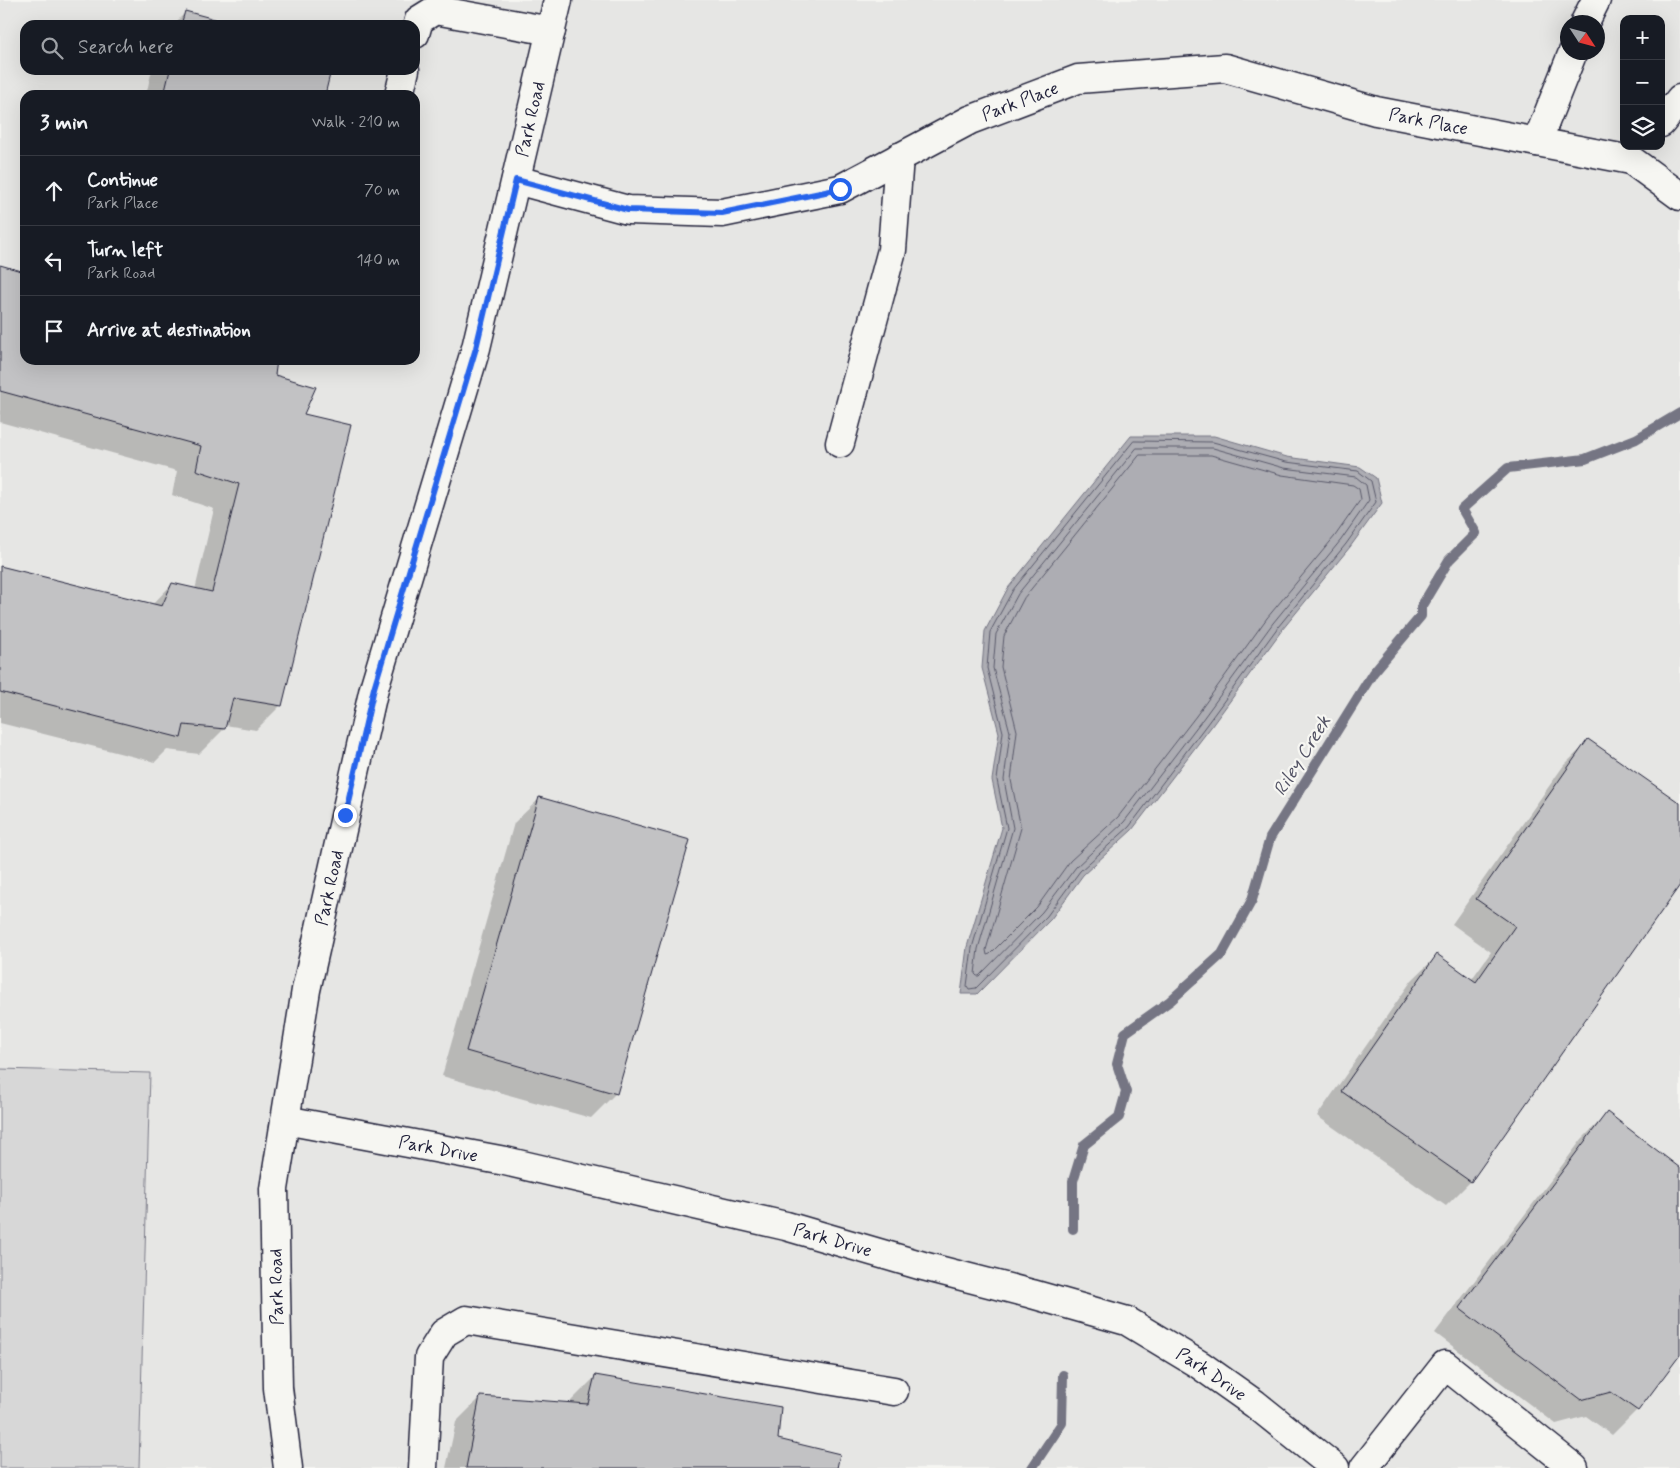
<!DOCTYPE html>
<meta charset="utf-8">
<style>
body{margin:0;font-family:Mynerve,sans-serif;background:#242831;color:#f1f3f6}
.controls{position:absolute;right:15px;top:15px;display:grid;overflow:hidden;border-radius:10px;box-shadow:0 5px 20px #0002}
.controls button{width:45px;height:45px;display:grid;place-items:center;padding:0;border:0;border-bottom:1px solid #363941;background:#171b24;color:#f1f3f6;font:25px sans-serif}
.compass{position:absolute;left:1560px;top:15px;width:45px;height:45px;border-radius:50%;background:#171b24;box-shadow:0 5px 20px #0002;rotate:126deg}
.stop{position:absolute;width:15px;height:15px;margin:-11px;border:4px solid #2563eb;border-radius:50%;background:#fff}
.stop.end{background:#2563eb;border-color:#fff;box-shadow:0 1px 5px #0008}
.list{margin:0;padding:0;list-style:none}
h2{display:flex;justify-content:space-between;align-items:center;height:65px;margin:0;padding:0 20px;font-size:21px}
h2 small{font-size:16px;font-weight:400;color:#9ea1a6}
.list li{display:grid;grid-template-columns:32px 1fr auto;gap:15px;align-items:center;box-sizing:border-box;height:70px;padding:0 20px;border-top:1px solid #363941}
.list b{display:block;font-size:19px;white-space:nowrap}
.list p{margin:0;font-size:16px;white-space:nowrap;color:#9ea1a6}
.list em{font-size:16px;font-style:normal;color:#9ea1a6}
.icon{flex:none;width:28px;height:28px;fill:none;stroke:currentColor;stroke-width:2;stroke-linecap:round;stroke-linejoin:round}
.map{position:relative;flex:none;width:1680px;height:1468px;overflow:hidden}
.search{position:absolute;background:#171b24;box-shadow:0 5px 20px #0002;left:20px;top:20px;width:400px;height:55px;display:flex;align-items:center;gap:12px;box-sizing:border-box;padding:0 18px;border-radius:15px;color:#9ea1a6;font-size:19px}
.panel{position:absolute;background:#171b24;box-shadow:0 5px 20px #0002;left:20px;top:90px;width:400px;height:275px;border-radius:15px}
.map>svg:first-child{display:block}
.built{fill:#e6e6e4;fill-rule:evenodd}
.green{fill:#d7d7d7;stroke:#7c7c89}
.water{fill:#adadb3;stroke:#757583}
.shadow{fill:#0003}
.lines{fill:none;stroke-linecap:round;stroke-linejoin:round}
.shore{stroke:#5a5a6b;stroke-width:1}
.stream{stroke:#757583;stroke-width:10}
.building{fill:#c2c2c4;stroke:#22223b}
.minor-casing{stroke:#22223b;stroke-width:31}
.minor{stroke:#f6f6f2;stroke-width:28}
.route{stroke:#2563eb;stroke-width:6}
.labels{text-anchor:middle;stroke-width:4.5;stroke-linejoin:round;paint-order:stroke}
.street-label{font-size:18px;fill:#22223b;stroke:#f6f6f2}
.water-label{font-size:19px;font-style:italic;fill:#535365;stroke:#f6f6f2}
</style>
<div class="map">
<svg width="1680" height="1468" viewBox="0 0 1680 1468">
<rect width="100%" height="100%" fill="#f6f6f2"/>
<filter id="ink" filterUnits="userSpaceOnUse"><feTurbulence type="fractalNoise" baseFrequency=".02" numOctaves="2"/><feDisplacementMap in="SourceGraphic" scale="10" xChannelSelector="R" yChannelSelector="G"/><feConvolveMatrix kernelMatrix="1 2 1 2 8 2 1 2 1" color-interpolation-filters="sRGB"/></filter>
<g filter="url(#ink)">
<path class="built" d="M0,0H1680V1468H0ZM1624,19H1661V146H1624ZM1568,22H1598V52H1568ZM25,25H415V70H25ZM25,95H415V360H25Z"/>
<polygon class="green" points="0,1069 150,1073 139,1468 0,1468"/>
<polygon class="water" points="1131,436 1214,436 1287,457 1360,467 1376,478 1382,503 1350,547 1282,630 1211,727 1132,830 1083,875 1051,919 977,994 961,994 967,947 1002,828 992,780 999,733 982,668 985,631 1008,588"/>
<g class="shadow">
<polygon points="185,13 232,25 173,25"/>
<polygon points="152,70 330,70 324,95 146,95"/>
<polygon points="0,267 25,274 25,360 275,360 274,376 303,415 281,705 256,730 225,725 224,729 199,754 167,750 155,762 0,723 0,567 152,605 172,584 195,590 214,509 172,495 177,471 0,422"/>
<polygon points="1589,741 1680,805 1680,883 1470,1182 1446,1206 1317,1116 1412,980 1437,956 1471,980 1491,952 1452,924 1564,765"/>
<polygon points="539,799 616,1093 591,1118 442,1076 514,823"/>
<polygon points="1607,1114 1680,1169 1680,1353 1637,1410 1612,1435 1586,1416 1556,1424 1435,1333 1582,1139"/>
<polygon points="596,1376 776,1440 836,1468 446,1468 456,1422 481,1397 570,1404 571,1401"/>
</g>
<g class="lines">
<g class="shore">
<polygon points="1134,441 1213,442 1286,462 1358,471 1371,481 1376,502 1346,544 1278,627 1207,724 1129,827 1080,871 1047,916 976,988 969,989 967,986 972,948 1007,828 997,780 1003,732 987,668 990,632 1013,590"/>
<polygon points="1137,448 1213,448 1284,468 1356,477 1366,485 1369,500 1341,540 1273,623 1202,720 1124,822 1076,867 1042,912 979,976 977,976 975,974 978,949 1013,828 1004,780 1010,732 993,668 996,634 1018,594"/>
<polygon points="1140,455 1211,455 1282,475 1353,485 1359,489 1361,499 1335,536 1267,618 1196,716 1118,817 1070,861 1037,907 990,954 987,955 986,950 1021,828 1011,780 1017,731 1001,667 1004,636 1024,598"/>
</g>
<g class="stream">
<polyline points="1073,1229 1073,1181 1084,1145 1119,1117 1126,1092 1117,1064 1125,1033 1170,1001 1222,954 1252,900 1270,838 1373,673 1421,616 1421,607 1449,560 1476,533 1462,509 1508,468 1585,459 1636,439 1680,413"/>
<polyline points="1032,1468 1062,1423 1063,1375"/>
</g>
</g>
<g class="building">
<polygon points="185,11 237,25 181,25"/>
<polygon points="170,70 331,70 325,95 164,95"/>
<polygon points="0,265 25,272 25,360 277,360 275,375 316,387 304,414 351,425 282,706 233,698 225,729 184,725 181,738 0,692 0,566 162,606 172,583 212,592 239,484 196,470 201,446 0,391"/>
<polygon points="1588,739 1680,803 1680,885 1471,1182 1341,1091 1437,954 1476,982 1515,926 1476,899"/>
<polygon points="539,797 690,840 617,1094 466,1051"/>
<polygon points="1607,1112 1680,1168 1680,1355 1638,1411 1611,1392 1581,1400 1459,1308"/>
<polygon points="595,1375 781,1407 778,1439 840,1454 837,1468 466,1468 480,1396 588,1404"/>
</g>
<g class="lines">
<defs>
<g id="minor">
<polyline points="1585,22 1596,0"/>
<polyline points="415,34 419,20 435,10 551,31"/>
<polyline points="1573,52 1537,142 1631,160 1680,196"/>
<polyline points="399,95 405,70"/>
<polyline points="1661,123 1680,99"/>
<path id="s1" d="M516,180L628,210L722,213L840,189L970,120L1078,79L1225,68L1376,111L1537,142"/>
<polyline points="840,443 892,250 899,157"/>
<path id="s2" d="M285,1120L505,1161L786,1226L923,1266L1032,1294L1127,1321L1200,1365L1255,1404L1335,1468"/>
<path id="s3" d="M288,1468L278,1388L274,1189L306,990L374,688L476,348L558,0"/>
<polyline points="423,1468 429,1357 444,1333 466,1320 894,1391"/>
<polyline points="1364,1468 1445,1365 1574,1468"/>
</g>
</defs>
<use href="#minor" class="minor-casing"/>
<use href="#minor" class="minor"/>
</g>
</g>
<g class="lines" filter="url(#ink)">
<polyline class="route" points="345,815 374,688 476,348 516,180 628,210 722,213 840,189"/>
</g>
<g class="labels">
<g class="street-label">
<text dy="6" stroke="none"><textPath href="#s1" startOffset="531">Park Place</textPath></text>
<text dy="6" stroke="none"><textPath href="#s3" startOffset="1381">Park Road</textPath></text>
<text dy="6" stroke="none"><textPath href="#s1" startOffset="951">Park Place</textPath></text>
<text dy="6" stroke="none"><textPath href="#s3" startOffset="586">Park Road</textPath></text>
<text dy="6" stroke="none"><textPath href="#s2" startOffset="156">Park Drive</textPath></text>
<text dy="6" stroke="none"><textPath href="#s2" startOffset="561">Park Drive</textPath></text>
<text transform="translate(276 1287) rotate(-91)" y="6">Park Road</text>
<text dy="6" stroke="none"><textPath href="#s2" startOffset="966">Park Drive</textPath></text>
</g>
<g class="water-label">
<text transform="translate(1301 755) rotate(-58)" y="7">Riley Creek</text>
</g>
</g>
</svg>
<div class="controls">
<button>+</button>
<button>−</button>
<button><svg class="icon" aria-label="layers" viewBox="0 0 24 24"><path d="M12 4l9 5-9 5-9-5zM3 14l9 5 9-5"/></svg></button>
</div>
<svg class="compass" viewBox="-18 -18 36 36"><path d="M0-13l5 13h-10z" fill="#e53935"/><path d="M0 13l5-13h-10z" fill="#9ea1a6"/></svg>
<div class="stop" style="left:840px;top:189px"></div>
<div class="stop end" style="left:345px;top:815px"></div>
<div class="search"><svg class="icon" aria-label="search" viewBox="0 0 24 24"><circle cx="10" cy="10" r="6"/><path d="M15 15l6 6"/></svg>Search here</div>
<section class="panel">
<h2>3 min<small>Walk · 210 m</small></h2>
<ul class="list">
<li><svg class="icon" aria-label="ahead" viewBox="0 0 24 24"><path d="M12 20V5M6 11l6-6 6 6"/></svg><div><b>Continue</b><p>Park Place</p></div><em>70 m</em></li>
<li><svg class="icon" aria-label="left" viewBox="0 0 24 24"><path d="M17 20v-9H6M10 6l-5 5 5 5"/></svg><div><b>Turn left</b><p>Park Road</p></div><em>140 m</em></li>
<li><svg class="icon" aria-label="arrive" viewBox="0 0 24 24"><path d="M6 21V4h12l-3 4 3 4H6"/></svg><div><b>Arrive at destination</b></div></li>
</ul>
</section>
</div>
